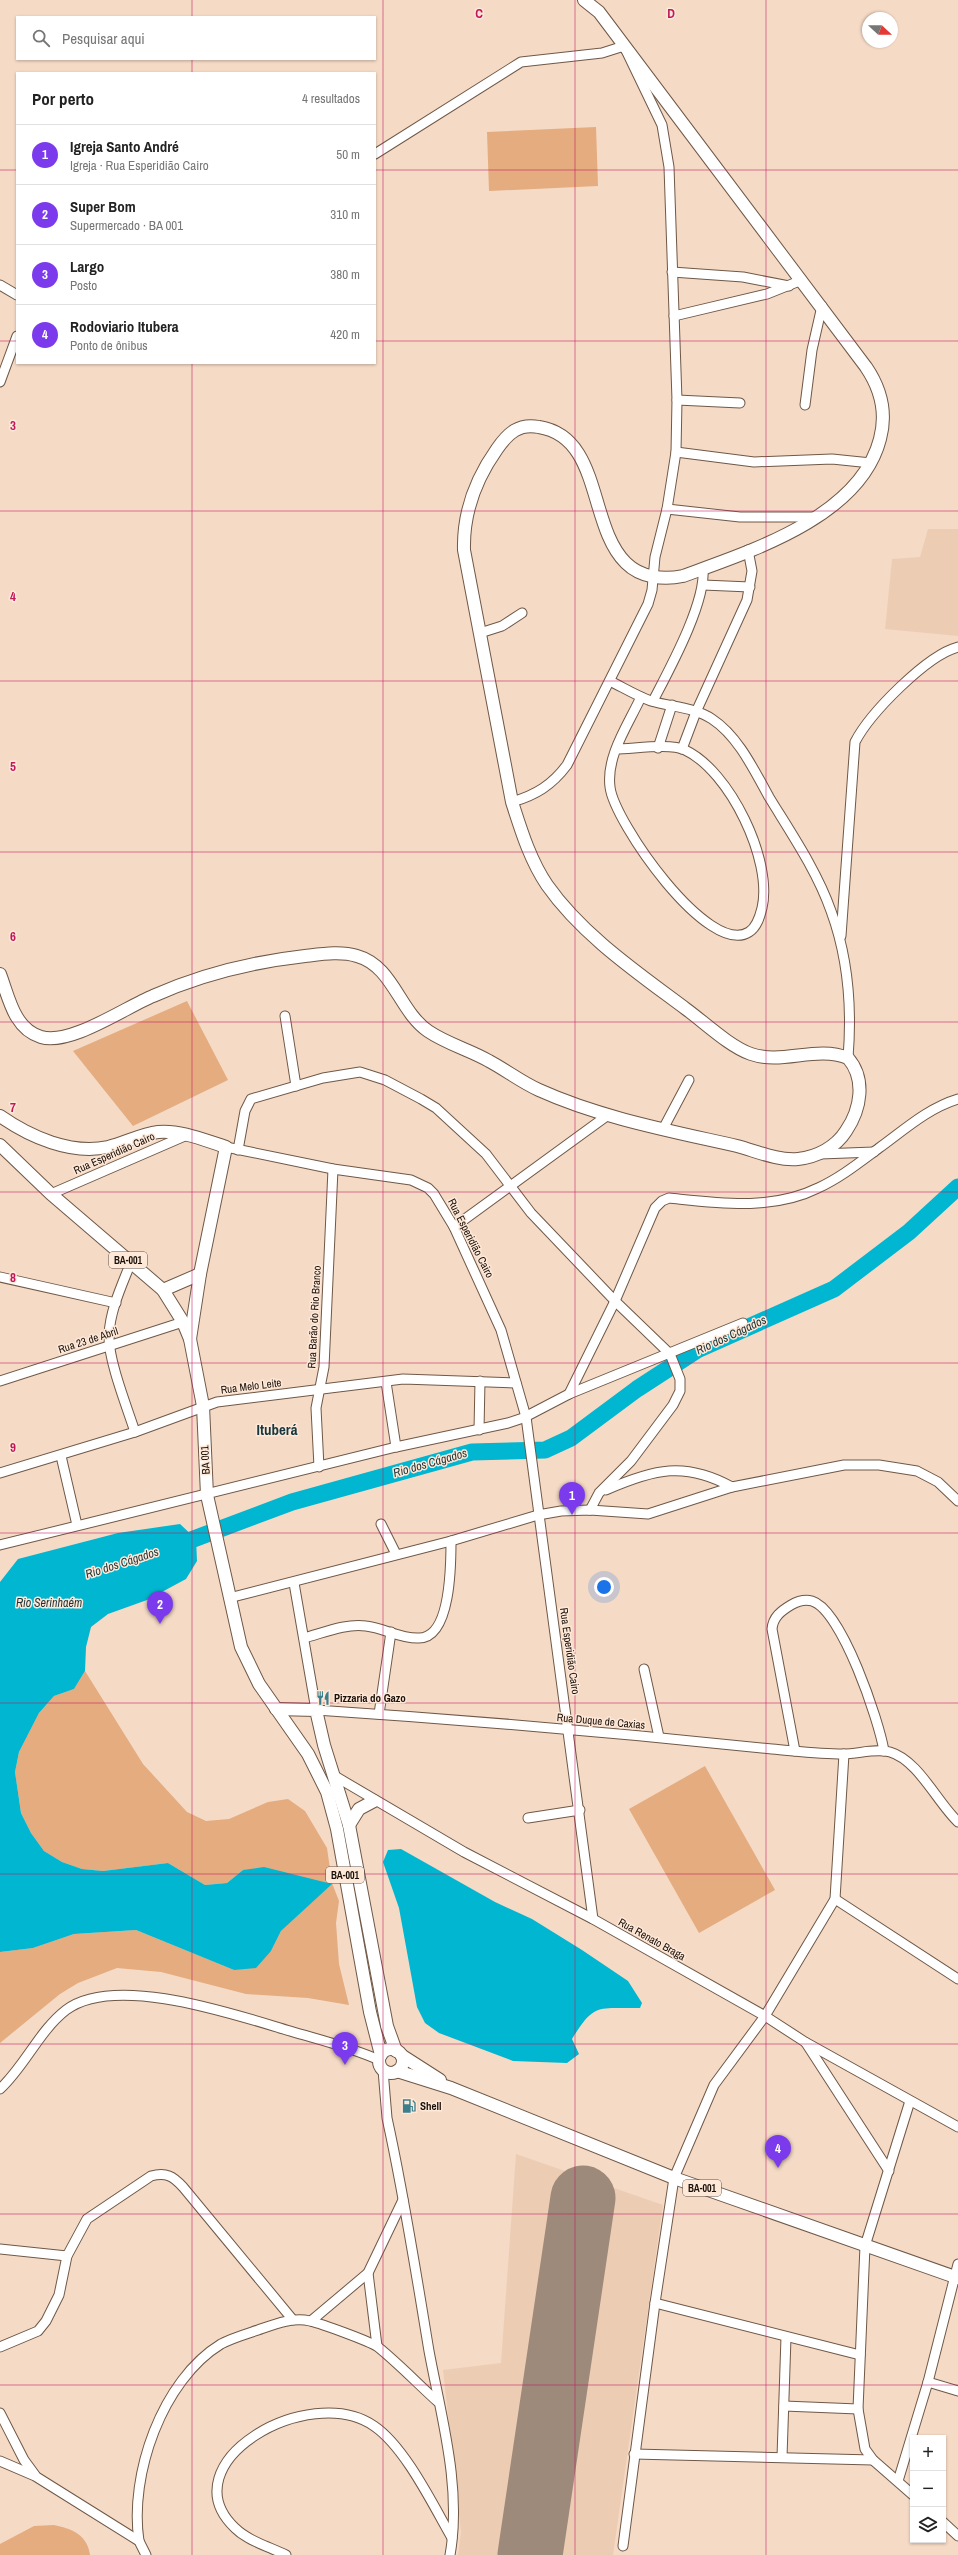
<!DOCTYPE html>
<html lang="pt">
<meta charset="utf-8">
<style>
body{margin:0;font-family:"Archivo Narrow",sans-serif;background:#f2f2f2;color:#222}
.controls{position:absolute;right:12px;bottom:12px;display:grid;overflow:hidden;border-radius:0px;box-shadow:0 1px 3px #0004}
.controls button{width:36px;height:36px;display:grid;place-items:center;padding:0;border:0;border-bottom:1px solid #e0e0e0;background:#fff;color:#222;font:20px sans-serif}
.compass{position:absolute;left:862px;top:12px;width:36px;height:36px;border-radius:50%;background:#fff;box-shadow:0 1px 3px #0004;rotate:112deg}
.you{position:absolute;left:604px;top:1587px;width:14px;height:14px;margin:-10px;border:3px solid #fff;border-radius:50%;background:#1a73e8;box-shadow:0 0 0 6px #1a73e833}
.badge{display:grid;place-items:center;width:26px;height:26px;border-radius:50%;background:#7c3aed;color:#fff;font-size:13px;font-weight:700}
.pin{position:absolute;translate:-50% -33px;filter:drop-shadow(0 1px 2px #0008)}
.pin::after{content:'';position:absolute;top:21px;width:14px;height:12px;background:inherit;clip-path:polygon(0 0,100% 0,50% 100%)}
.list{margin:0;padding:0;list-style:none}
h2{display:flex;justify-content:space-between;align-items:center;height:52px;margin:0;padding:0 16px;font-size:17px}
h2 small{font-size:13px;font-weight:400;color:#767676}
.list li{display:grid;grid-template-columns:26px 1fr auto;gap:12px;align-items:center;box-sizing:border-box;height:60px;padding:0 16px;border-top:1px solid #e0e0e0}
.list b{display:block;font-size:15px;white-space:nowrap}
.list p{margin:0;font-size:13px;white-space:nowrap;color:#767676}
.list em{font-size:13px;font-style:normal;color:#767676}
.icon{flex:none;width:22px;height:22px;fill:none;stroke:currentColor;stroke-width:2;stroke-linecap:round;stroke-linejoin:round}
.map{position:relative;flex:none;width:958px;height:2555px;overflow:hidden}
.search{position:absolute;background:#fff;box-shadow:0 1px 3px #0004;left:16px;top:16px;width:360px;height:44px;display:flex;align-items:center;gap:10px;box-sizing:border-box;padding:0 14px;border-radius:0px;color:#767676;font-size:15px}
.panel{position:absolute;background:#fff;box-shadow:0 1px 3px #0004;left:16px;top:72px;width:360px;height:292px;border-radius:0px}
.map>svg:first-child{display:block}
.built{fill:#edccb4}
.green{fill:#e4ac7f}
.water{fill:#00b6d0}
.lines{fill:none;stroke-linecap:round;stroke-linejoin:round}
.river{stroke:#00b6d0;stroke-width:17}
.runway{stroke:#9d8a7a;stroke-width:65}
.minor-casing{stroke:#6f5847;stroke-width:11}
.major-casing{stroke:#6f5847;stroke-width:14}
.minor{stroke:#fff;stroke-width:9}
.major{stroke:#fff;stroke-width:12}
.grid{fill:none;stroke:#c2185b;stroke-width:1;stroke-opacity:0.55}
.labels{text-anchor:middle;stroke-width:3;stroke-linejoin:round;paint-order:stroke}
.shield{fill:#fee8d8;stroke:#5e5147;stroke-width:1}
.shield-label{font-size:10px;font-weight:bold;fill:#191009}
.street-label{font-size:11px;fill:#191009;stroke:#fee8d8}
.poi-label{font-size:11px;font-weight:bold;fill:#191009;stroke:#fee8d8;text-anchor:start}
.water-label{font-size:12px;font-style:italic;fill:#1c3439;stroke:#fee8d8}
.district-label{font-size:15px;font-weight:bold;fill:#16373d;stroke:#fee8d8}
.grid-label{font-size:13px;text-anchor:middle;font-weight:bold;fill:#c2185b;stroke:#fee8d8;stroke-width:3;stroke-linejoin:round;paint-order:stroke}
</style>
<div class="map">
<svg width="958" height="2555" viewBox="0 0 958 2555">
<rect width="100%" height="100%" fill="#f5dac6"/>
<g class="built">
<polygon points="928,529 958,529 958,636 885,629 892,559 920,557"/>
<polygon points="516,2154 663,2205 613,2555 458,2555 461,2532 443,2370 501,2363"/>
</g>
<g class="green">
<polygon points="596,127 598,186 489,191 487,132"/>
<polygon points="187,1001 228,1080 133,1126 73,1051"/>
<polygon points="85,1671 143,1764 187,1812 206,1821 229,1819 268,1802 288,1799 305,1811 327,1848 332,1883 339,1901 336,1923 339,1964 349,2005 308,1998 246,1994 161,1972 117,1968 78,1983 60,1994 0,2043 0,1952 33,1948 74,1934 136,1930 234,1970 271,1951 281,1931 331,1884 243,1870 227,1883 205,1885 168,1863 103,1871 82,1869 62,1862 44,1851 31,1833 21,1813 15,1772 19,1752 39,1713 54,1696 74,1689"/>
<polygon points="705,1766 775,1890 699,1933 629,1809"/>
<path d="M54,2525C73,2529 87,2535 90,2555H0V2544L34,2526Z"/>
</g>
<g class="water">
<polygon points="180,1524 196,1539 197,1561 186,1579 147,1600 108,1614 91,1627 86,1647 85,1671 74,1689 54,1696 39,1713 19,1752 15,1772 21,1813 31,1833 44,1851 62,1862 82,1869 103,1871 168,1863 205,1885 227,1883 243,1870 264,1867 332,1884 281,1931 271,1951 256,1968 234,1970 136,1930 74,1934 33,1948 0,1952 0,1582 18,1559 118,1533"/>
<path d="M401,1849L495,1902L532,1919L582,1950L628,1981L642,2003L640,2008C599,2009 595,2001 572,2039L579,2054L567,2063L513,2061L439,2033L425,2023L417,2007L399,1908L383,1862L388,1850Z"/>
</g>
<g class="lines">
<polyline class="river" points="175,1546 292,1502 472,1452 545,1450 571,1438 637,1389 697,1350 834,1289 909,1232 958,1187"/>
<polyline class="runway" points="530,2555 583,2198"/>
<defs>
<g id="minor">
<path d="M375,154L521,62L602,53L624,46L662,125L669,167L677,400L676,452L667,509L655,557L652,590L648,604L567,765C552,785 536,795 512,802"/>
<polyline points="672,272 743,277 789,286"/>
<polyline points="0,285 17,295"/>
<polyline points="674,316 767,294 802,280"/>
<polyline points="0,382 17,336"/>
<polyline points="677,400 740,403"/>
<polyline points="805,405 812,350 822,306"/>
<polyline points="676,452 754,462 832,459 871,463"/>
<polyline points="667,509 740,517 816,517"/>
<polyline points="703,585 750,587"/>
<polyline points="480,633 502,626 522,613"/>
<path d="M610,681C624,688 637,696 651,701C671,707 694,707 712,719C738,736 754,770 769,797C791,833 817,871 831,911C848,957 852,1009 848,1058"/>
<path d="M653,701C669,670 706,603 703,569"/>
<polyline points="658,748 672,705"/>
<path d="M616,749C633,749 670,743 685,750C730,771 773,861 762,908C760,916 757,927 749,932C709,958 614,822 610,787C606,756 628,725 641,697"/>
<polyline points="682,749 696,712 747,600 752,571 748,550"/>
<path d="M841,936L855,742C870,713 927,655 958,647"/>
<polyline points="285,1016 296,1086"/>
<polyline points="663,1129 689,1080"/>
<polyline points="226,1147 333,1169 411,1180 428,1188 434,1194 454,1227 501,1330 526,1417 593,1919"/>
<polyline points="238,1150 245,1111 251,1099 323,1078 360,1072 385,1080 421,1099 436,1108 486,1154 531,1213 615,1301 670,1354 680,1379 680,1391 673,1405 631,1461 599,1493 590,1510"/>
<polyline points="820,1154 874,1152"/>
<polyline points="51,1194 187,1135"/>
<polyline points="454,1227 608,1115"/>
<path d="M131,1262C122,1285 110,1310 109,1335C108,1360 127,1407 135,1432"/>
<polyline points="0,1277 116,1303"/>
<polyline points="0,1381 183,1322"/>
<polyline points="386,1382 396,1447"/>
<path d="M569,1394L615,1301L655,1208L662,1201L669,1198C718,1203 772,1211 818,1188C840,1178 860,1162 879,1148C904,1130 928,1108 958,1099"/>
<polyline points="479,1430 480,1381"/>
<polyline points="61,1456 77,1525"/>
<polyline points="319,1467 316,1408 324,1367 333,1169"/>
<polyline points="0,1473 135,1432 217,1402 403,1379 516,1383"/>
<path d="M606,1490C654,1469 685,1461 732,1487"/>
<polyline points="381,1524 396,1554"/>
<polyline points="0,1545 396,1447 508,1423 523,1418 569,1394 743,1323"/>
<path d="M294,1583L316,1710C468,1720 620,1733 772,1749C796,1751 819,1754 843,1754C858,1754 876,1748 890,1752C918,1760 937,1802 958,1822"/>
<polyline points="229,1598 451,1541 538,1515 561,1511 590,1510 648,1514 732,1487 844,1465 879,1465 917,1471 938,1482 958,1501"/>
<path d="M304,1638C323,1633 346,1623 366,1626C384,1628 401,1639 419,1638C451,1638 451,1563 451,1541"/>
<polyline points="644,1669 659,1737"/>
<polyline points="379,1714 391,1632"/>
<path d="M795,1751L772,1629C773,1617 781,1611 791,1605C798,1601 804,1599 812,1601C842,1610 879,1721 884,1751"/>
<polyline points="333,1775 464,1852 593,1919 765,2016 805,2042 958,2127"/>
<polyline points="528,1818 580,1810"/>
<polyline points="835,1899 958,1979"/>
<polyline points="806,2043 889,2171"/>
<path d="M383,2070L387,2118C404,2195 416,2273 429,2351C441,2416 462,2488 450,2555"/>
<path d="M0,2089C25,2066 39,2031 66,2010C115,1973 236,2015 290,2031C320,2040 350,2047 379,2060"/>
<polyline points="910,2101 865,2246 858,2409 865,2449 873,2460 913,2495"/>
<polyline points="0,2249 67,2256"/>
<polyline points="368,2273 377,2346"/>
<polyline points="655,2303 860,2355"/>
<polyline points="311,2321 368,2273 403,2200"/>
<path d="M0,2347L38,2331L46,2321L59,2295L67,2256L87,2219L151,2176C166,2172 173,2176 183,2187L293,2320"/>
<polyline points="928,2382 958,2391"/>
<polyline points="784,2406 858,2409"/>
<polyline points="0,2413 24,2460 35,2475"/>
<polyline points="634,2454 873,2460"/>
<polyline points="782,2457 786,2337"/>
<polyline points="0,2461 35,2476 139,2541 146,2555"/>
<polyline points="898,2481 928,2382 958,2264"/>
<polyline points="943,2522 958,2536"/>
<path d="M139,2541C129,2475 162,2380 221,2344C232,2338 246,2334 258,2330C275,2324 292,2317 310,2321C322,2324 369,2341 378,2347C399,2364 418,2384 438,2402"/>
<polyline points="623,2546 655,2303 674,2178 714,2085 765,2016 835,1899 844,1754"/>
<path d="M286,2555C270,2547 248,2541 235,2528C167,2463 309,2381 374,2426C405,2447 433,2505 452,2538"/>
</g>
<g id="major">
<path d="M0,974C9,998 14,1029 41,1037C70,1046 126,1007 153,996C202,974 252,962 305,956C322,954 341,951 357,956C393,966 399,1011 428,1031C447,1044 470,1050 489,1061C506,1070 521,1082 539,1090C601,1118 671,1131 737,1146C756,1151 778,1161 798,1159C817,1157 836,1147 846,1131C861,1109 866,1079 848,1058C816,1045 783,1065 751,1054C730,1047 704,1022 686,1009C638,973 582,935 547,885C530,860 521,830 512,802L464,550C463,512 475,480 497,449C508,433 519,423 539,427C602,437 588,526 626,563C641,578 664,580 683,576C751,551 860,517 880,439C887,413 881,389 866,367L599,12L584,0"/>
<path d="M0,1116C30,1137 71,1155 108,1147C125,1143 141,1134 158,1132C181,1130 204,1140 226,1147L200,1274L190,1339"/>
<polyline points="0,1145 51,1194 163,1290 183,1322 190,1339 203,1406 207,1495 241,1647 259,1684 308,1754 327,1792 337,1829 370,2012 381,2055"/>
<polyline points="163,1290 200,1274"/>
<polyline points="276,1709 316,1710 324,1745 349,1825 387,2026 396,2051"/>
<polyline points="349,1825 359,1809 374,1801"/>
<circle cx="391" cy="2061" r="12"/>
<polyline points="401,2055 440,2080"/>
<polyline points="397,2071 451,2088 674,2178 958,2278"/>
</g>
</defs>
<use href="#minor" class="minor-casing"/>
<use href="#major" class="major-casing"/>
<use href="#minor" class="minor"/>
<use href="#major" class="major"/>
</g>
<path class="grid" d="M192,0V17M383,0V2555M575,0V2555M766,0V2555M192,59V73M0,170H17M375,170H958M0,341H17M375,341H958M192,363V2555M0,511H958M0,681H958M0,852H958M0,1022H958M0,1192H958M0,1363H958M0,1533H958M0,1703H958M0,1874H958M0,2044H958M0,2214H958M0,2385H958"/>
<defs>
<symbol id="restaurant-bare" viewBox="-9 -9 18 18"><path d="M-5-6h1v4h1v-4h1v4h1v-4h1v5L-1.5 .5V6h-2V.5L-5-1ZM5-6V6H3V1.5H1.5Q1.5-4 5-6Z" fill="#3b7f8d" stroke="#fee8d8" stroke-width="2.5" paint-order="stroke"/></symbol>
<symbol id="fuel-bare" viewBox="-9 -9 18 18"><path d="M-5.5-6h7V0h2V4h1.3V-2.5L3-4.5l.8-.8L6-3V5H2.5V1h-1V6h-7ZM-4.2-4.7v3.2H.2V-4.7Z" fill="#3b7f8d" stroke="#fee8d8" stroke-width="2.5" paint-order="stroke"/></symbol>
</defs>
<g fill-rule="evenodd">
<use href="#restaurant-bare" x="313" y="1688" width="20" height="20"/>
<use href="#fuel-bare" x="399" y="2096" width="20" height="20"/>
</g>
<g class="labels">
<g class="shield">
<rect x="109" y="1252" width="38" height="16" rx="3"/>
<rect x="326" y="1867" width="38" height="16" rx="3"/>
<rect x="683" y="2180" width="38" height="16" rx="3"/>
</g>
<g class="shield-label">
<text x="128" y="1264">BA-001</text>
<text x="345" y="1879">BA-001</text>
<text x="702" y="2192">BA-001</text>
</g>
<g class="street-label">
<text transform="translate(114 1153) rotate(-24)" y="4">Rua Esperidião Cairo</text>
<text transform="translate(471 1238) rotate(63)" y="4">Rua Esperidião Cairo</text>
<text transform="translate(314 1317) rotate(-87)" y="4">Rua Barão do Rio Branco</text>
<text transform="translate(88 1340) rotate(-18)" y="4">Rua 23 de Abril</text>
<text transform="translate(251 1386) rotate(-7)" y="4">Rua Melo Leite</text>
<text transform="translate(205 1460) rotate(-93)" y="4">BA 001</text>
<text transform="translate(570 1651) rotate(82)" y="4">Rua Esperidião Cairo</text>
<text transform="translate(601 1721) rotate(5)" y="4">Rua Duque de Caxias</text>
<text transform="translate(652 1939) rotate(29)" y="4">Rua Renato Braga</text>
</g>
<g class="poi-label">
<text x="334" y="1702">Pizzaria do Gazo</text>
<text x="420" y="2110">Shell</text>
</g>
<g class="water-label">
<text transform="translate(731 1335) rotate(-25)" y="4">Rio dos Cágados</text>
<text transform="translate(430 1463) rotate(-16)" y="4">Rio dos Cágados</text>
<text transform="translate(122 1563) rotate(-18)" y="4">Rio dos Cágados</text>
<text x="49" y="1607">Rio Serinhaém</text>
</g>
<g class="district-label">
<text x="277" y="1435">Ituberá</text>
</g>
</g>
<g class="grid-label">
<text x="479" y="18">C</text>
<text x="671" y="18">D</text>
<text x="13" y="430">3</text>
<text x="13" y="601">4</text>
<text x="13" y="771">5</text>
<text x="13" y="941">6</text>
<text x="13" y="1112">7</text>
<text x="13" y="1282">8</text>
<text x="13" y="1452">9</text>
</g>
</svg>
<div class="controls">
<button>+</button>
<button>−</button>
<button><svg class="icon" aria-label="layers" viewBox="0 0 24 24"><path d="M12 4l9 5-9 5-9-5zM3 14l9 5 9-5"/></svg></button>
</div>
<svg class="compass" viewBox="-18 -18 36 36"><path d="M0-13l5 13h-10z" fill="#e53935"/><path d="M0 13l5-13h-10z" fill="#767676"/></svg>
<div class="you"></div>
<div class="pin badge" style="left:572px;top:1515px">1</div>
<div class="pin badge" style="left:160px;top:1624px">2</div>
<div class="pin badge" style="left:345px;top:2065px">3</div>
<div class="pin badge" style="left:778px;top:2168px">4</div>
<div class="search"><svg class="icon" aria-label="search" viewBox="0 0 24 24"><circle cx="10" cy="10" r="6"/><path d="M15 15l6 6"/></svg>Pesquisar aqui</div>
<section class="panel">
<h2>Por perto<small>4 resultados</small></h2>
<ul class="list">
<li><span class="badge">1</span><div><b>Igreja Santo André</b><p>Igreja · Rua Esperidião Cairo</p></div><em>50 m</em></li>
<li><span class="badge">2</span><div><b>Super Bom</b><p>Supermercado · BA 001</p></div><em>310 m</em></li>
<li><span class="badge">3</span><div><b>Largo</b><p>Posto</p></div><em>380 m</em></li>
<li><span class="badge">4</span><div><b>Rodoviario Itubera</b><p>Ponto de ônibus</p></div><em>420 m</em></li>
</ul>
</section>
</div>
